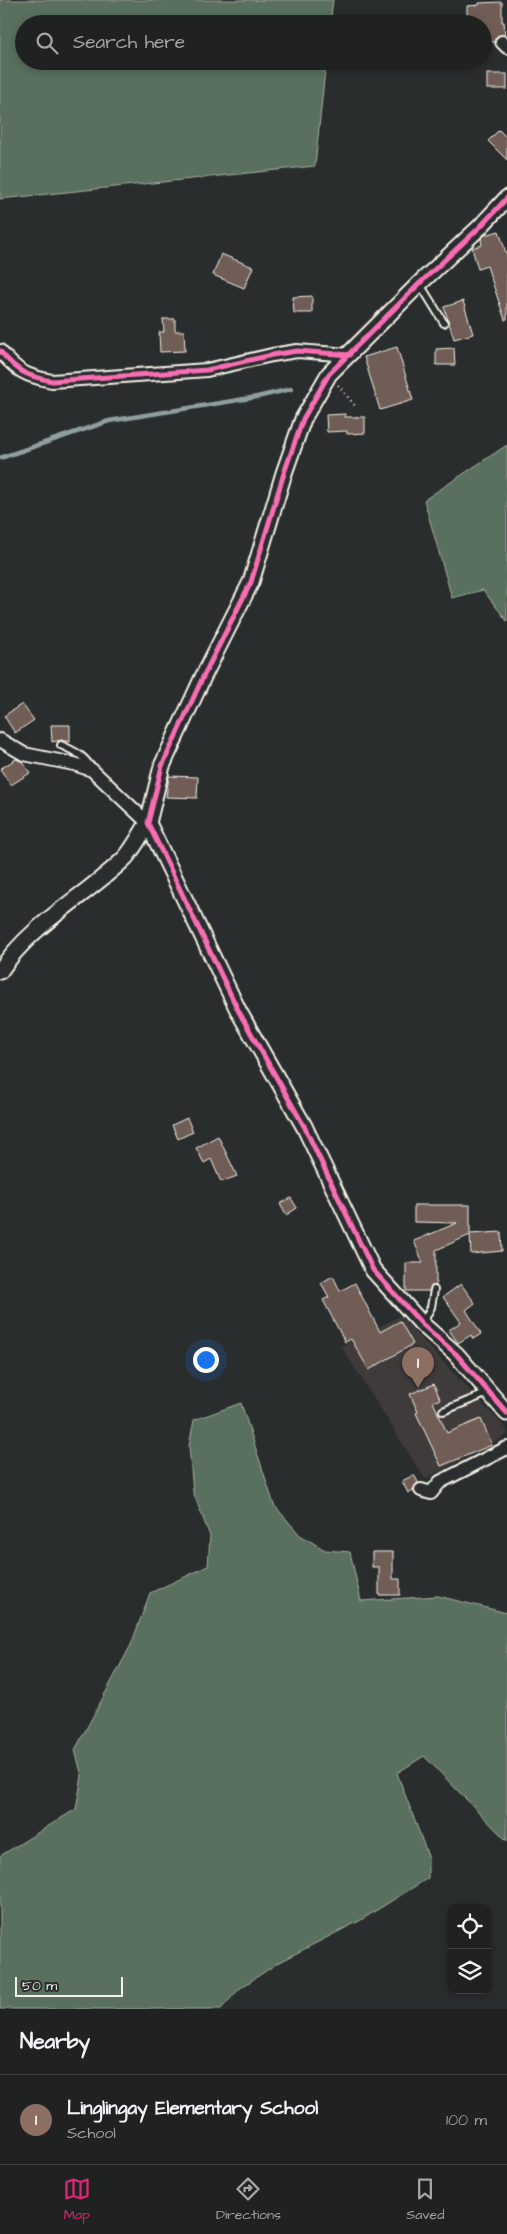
<!DOCTYPE html>
<style>
body{margin:0;font-family:"Architects Daughter",sans-serif;background:#282a2a;color:#f1f3f6}
.controls{position:absolute;right:15px;bottom:15px;display:grid;overflow:hidden;border-radius:10px;box-shadow:0 2px 8px #0003}
.controls button{width:45px;height:45px;display:grid;place-items:center;padding:0;border:0;border-bottom:1px solid #3d3f40;background:#202222;color:#f1f3f6;font:25px sans-serif}
.scale{position:absolute;left:15px;bottom:12px;width:108px;box-sizing:border-box;padding-left:5px;border:2px solid #f4f1e8;border-top:0;font-size:14px;line-height:18px;white-space:nowrap;color:#f4f1e8;-webkit-text-stroke:4px #2a2d2e;paint-order:stroke}
.you{position:absolute;left:205px;top:1359px;width:18px;height:18px;margin:-12px;border:4px solid #fff;border-radius:50%;background:#1a73e8;box-shadow:0 0 0 8px #1a73e833}
.badge{display:grid;place-items:center;width:32px;height:32px;border-radius:50%;background:#db2777;color:#fff;font-size:16px;font-weight:700}
.pin{position:absolute;translate:-50% -41px;filter:drop-shadow(0 1px 2px #0008)}
.pin::after{content:'';position:absolute;top:26px;width:18px;height:15px;background:inherit;clip-path:polygon(0 0,100% 0,50% 100%)}
.list{margin:0;padding:0;list-style:none}
h2{display:flex;justify-content:space-between;align-items:center;height:65px;margin:0;padding:0 20px;font-size:21px}
h2 small{font-size:16px;font-weight:400;color:#a2a4a5}
.list li{display:grid;grid-template-columns:32px 1fr auto;gap:15px;align-items:center;box-sizing:border-box;height:90px;padding:0 20px;border-top:1px solid #3d3f40}
.list b{display:block;font-size:19px;white-space:nowrap}
.list p{margin:0;font-size:16px;white-space:nowrap;color:#a2a4a5}
.list em{font-size:16px;font-style:normal;color:#a2a4a5}
.icon{flex:none;width:28px;height:28px;fill:none;stroke:currentColor;stroke-width:2;stroke-linecap:round;stroke-linejoin:round}
.map{position:relative;flex:none;width:507px;height:2009px;overflow:hidden}
.search{position:absolute;background:#202222;box-shadow:0 2px 8px #0003;left:15px;right:15px;top:15px;height:55px;display:flex;align-items:center;gap:12px;box-sizing:border-box;padding:0 18px;border-radius:28px;color:#a2a4a5;font-size:19px}
.sheet{height:155px;background:#202222}
nav{display:flex;justify-content:space-around;align-items:center;box-sizing:border-box;height:70px;border-top:1px solid #3d3f40;background:#202222;font-size:14px;color:#a2a4a5}
nav a{display:grid;justify-items:center;gap:2px}
nav .on{color:#db2777}
.map>svg:first-child{display:block}
.built{fill:#3f3b3a}
.green{fill:#58705d;stroke:#a6b0a2}
.lines{fill:none;stroke-linecap:round;stroke-linejoin:round}
.stream{stroke:#8e9f9e;stroke-width:4.5}
.building{fill:#6f5d57;stroke:#f4f1e8}
.service-casing{stroke:#f4f1e8;stroke-width:10}
.minor-casing{stroke:#f4f1e8;stroke-width:16}
.tertiary-casing{stroke:#f4f1e8;stroke-width:19}
.path{stroke:#f4f1e8;stroke-width:2.5;stroke-dasharray:1 4;stroke-linecap:butt}
.service{stroke:#2a2d2e;stroke-width:6}
.minor{stroke:#2a2d2e;stroke-width:12}
.tertiary{stroke:#2a2d2e;stroke-width:15}
.cycleway-casing{stroke:#2a2d2e;stroke-width:8}
.cycleway{stroke:#f96db3;stroke-width:5}
</style>
<div class="map">
<svg width="507" height="2009" viewBox="0 0 507 2009">
<rect width="100%" height="100%" fill="#2a2d2e"/>
<filter id="ink" filterUnits="userSpaceOnUse"><feTurbulence type="fractalNoise" baseFrequency=".02" numOctaves="2"/><feDisplacementMap in="SourceGraphic" scale="10" xChannelSelector="R" yChannelSelector="G"/><feConvolveMatrix kernelMatrix="1 2 1 2 8 2 1 2 1" color-interpolation-filters="sRGB"/></filter>
<g filter="url(#ink)">
<polygon class="built" points="400,1316 507,1430 507,1435 425,1479 341,1346"/>
<g class="green">
<polygon points="0,0 333,0 330,24 24,24 24,61 326,61 315,166 0,199"/>
<polygon points="507,445 507,621 483,590 452,598 424,500"/>
<polygon points="241,1403 274,1505 300,1535 325,1550 350,1552 361,1601 438,1596 507,1613 507,1841 424,1756 397,1773 428,1856 428,1878 361,1920 279,1962 239,1989 221,2009 0,2009 0,1856 76,1809 82,1776 75,1750 131,1645 150,1593 208,1566 210,1536 193,1492 189,1446 194,1420"/>
</g>
<g class="lines">
<polyline class="stream" points="0,458 109,421 257,397 291,389"/>
</g>
<g class="building">
<polygon points="502,2 502,22 504,22 505,35 497,36 494,42 483,42 483,24 472,24 472,18 467,18 467,6 479,5 479,3"/>
<rect x="487" y="74" width="20" height="15"/>
<polygon points="499,130 507,138 507,160 488,141"/>
<polygon points="499,231 507,256 507,319 505,320 487,266 478,269 472,248 482,245 481,239 485,235"/>
<polygon points="221,254 253,267 244,288 213,275"/>
<polygon points="312,296 312,313 294,313 293,297"/>
<polygon points="463,301 473,334 454,339 444,307"/>
<polygon points="163,319 175,319 175,331 184,331 185,351 160,352 159,332 164,332"/>
<polygon points="397,347 413,400 380,410 364,357"/>
<polygon points="454,348 455,365 436,365 436,349"/>
<polygon points="345,414 345,417 365,417 365,433 347,434 347,431 327,432 326,415"/>
<polygon points="22,704 34,720 15,733 4,716"/>
<polygon points="51,725 70,725 70,742 61,740 52,742"/>
<polygon points="16,759 23,762 30,773 11,785 0,769"/>
<polygon points="169,776 198,777 197,798 166,797"/>
<polygon points="187,1118 193,1132 178,1139 172,1125"/>
<polygon points="218,1136 237,1176 221,1182 211,1159 204,1163 196,1148"/>
<polygon points="291,1198 297,1208 286,1215 280,1204"/>
<polygon points="414,1205 470,1205 470,1234 501,1232 502,1251 471,1254 470,1235 436,1250 436,1286 431,1286 429,1291 406,1291 406,1263 423,1263 414,1241 457,1223 414,1222"/>
<polygon points="333,1276 340,1291 355,1283 380,1332 400,1321 413,1344 369,1370 351,1339 345,1342 323,1300 329,1297 321,1283"/>
<polygon points="461,1284 475,1303 466,1310 481,1334 473,1339 471,1335 458,1343 449,1330 461,1322 443,1297"/>
<polygon points="434,1384 440,1399 433,1402 447,1433 481,1419 492,1445 441,1466 416,1413 418,1412 410,1394"/>
<polygon points="414,1475 418,1482 413,1490 408,1493 402,1481"/>
<polygon points="372,1552 393,1552 393,1579 400,1579 400,1595 379,1595 379,1567 372,1567"/>
</g>
<g class="lines">
<defs>
<g id="service">
<polyline points="420,284 444,323"/>
<path d="M61,745C74,751 84,755 92,769"/>
<polyline points="423,1323 431,1307 434,1290"/>
<polyline points="443,1411 488,1393"/>
</g>
<g id="minor">
<polyline points="502,42 507,47"/>
<path d="M0,351C17,371 25,376 52,381L207,370L272,355L297,351L350,355"/>
<polyline points="0,740 24,754 74,764 92,770 148,823"/>
<polyline points="421,1490 431,1493 440,1482 507,1448"/>
</g>
<g id="tertiary">
<polyline points="507,198 480,227 420,283 329,374 303,419 284,473 251,582 203,677 162,766 148,823 239,1012 304,1126 373,1270 422,1324 456,1354 507,1413"/>
<path d="M0,971C32,923 85,897 125,858C134,848 141,834 148,823"/>
</g>
</defs>
<use href="#service" class="service-casing"/>
<use href="#minor" class="minor-casing"/>
<use href="#tertiary" class="tertiary-casing"/>
<polyline class="path" points="338,385 356,407"/>
<use href="#service" class="service"/>
<use href="#minor" class="minor"/>
<use href="#tertiary" class="tertiary"/>
<defs>
<g id="cycleway">
<polyline points="507,198 480,227 420,283 329,374 303,419 284,473 251,582 203,677 162,766 148,823 239,1012 304,1126 373,1270 422,1324 456,1354 507,1413"/>
<path d="M0,351C17,371 25,376 52,381L207,370L272,355L297,351L350,355"/>
</g>
</defs>
<use href="#cycleway" class="cycleway-casing"/>
<use href="#cycleway" class="cycleway"/>
</g>
</g>
</svg>
<div class="controls">
<button><svg class="icon" aria-label="locate" viewBox="0 0 24 24"><circle cx="12" cy="12" r="6"/><path d="M12 2v4M12 18v4M2 12h4M18 12h4"/></svg></button>
<button><svg class="icon" aria-label="layers" viewBox="0 0 24 24"><path d="M12 4l9 5-9 5-9-5zM3 14l9 5 9-5"/></svg></button>
</div>
<div class="scale">50 m</div>
<div class="you"></div>
<div class="pin badge" style="left:418px;top:1388px;background:#8d6e63">1</div>
<div class="search"><svg class="icon" aria-label="search" viewBox="0 0 24 24"><circle cx="10" cy="10" r="6"/><path d="M15 15l6 6"/></svg>Search here</div>
</div>
<section class="sheet">
<h2>Nearby<small></small></h2>
<ul class="list">
<li><span class="badge" style="background:#8d6e63">1</span><div><b>Linglingay Elementary School</b><p>School</p></div><em>100 m</em></li>
</ul>
</section>
<nav>
<a class="on"><svg class="icon" aria-label="map" viewBox="0 0 24 24"><path d="M3 6l6-2 6 2 6-2v14l-6 2-6-2-6 2zM9 4v14M15 6v14"/></svg>Map</a>
<a><svg class="icon" aria-label="directions" viewBox="0 0 24 24"><path d="M12 3l9 9-9 9-9-9zM9 14v-3h6M13 9l2 2-2 2"/></svg>Directions</a>
<a><svg class="icon" aria-label="saved" viewBox="0 0 24 24"><path d="M7 4h10v16l-5-4-5 4z"/></svg>Saved</a>
</nav>
